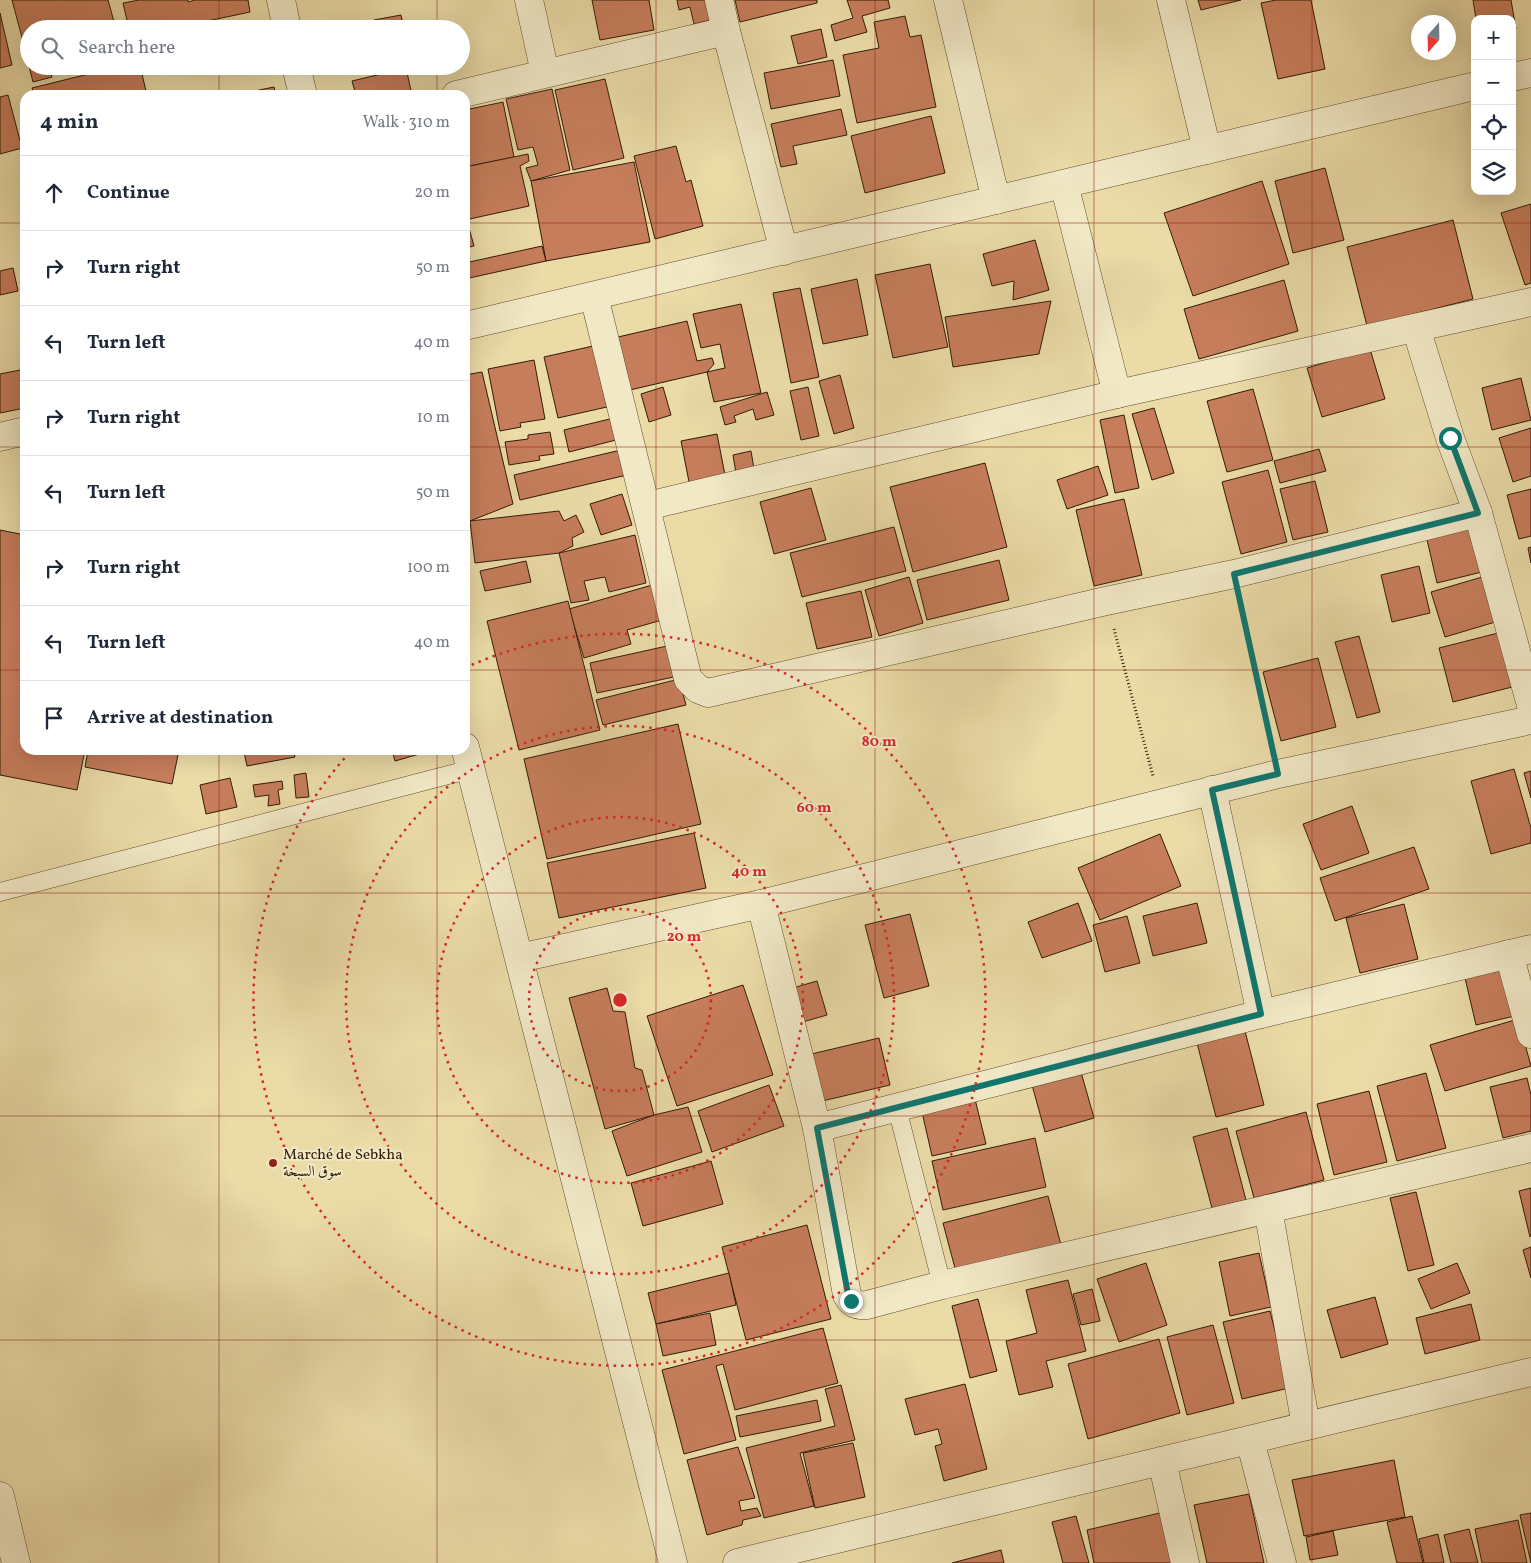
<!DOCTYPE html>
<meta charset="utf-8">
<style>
body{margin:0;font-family:Vollkorn,Amiri,serif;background:#f6f6f7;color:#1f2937}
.controls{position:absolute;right:15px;top:15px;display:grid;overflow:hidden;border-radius:10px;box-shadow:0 5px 20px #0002}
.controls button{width:45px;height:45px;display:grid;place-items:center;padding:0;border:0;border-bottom:1px solid #e0e1e3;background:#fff;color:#1f2937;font:25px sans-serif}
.compass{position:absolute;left:1411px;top:15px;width:45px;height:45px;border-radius:50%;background:#fff;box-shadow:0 5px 20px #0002;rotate:200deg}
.stop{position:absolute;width:15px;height:15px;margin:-11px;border:4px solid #0f766e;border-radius:50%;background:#fff}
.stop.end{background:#0f766e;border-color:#fff;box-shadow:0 1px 5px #0008}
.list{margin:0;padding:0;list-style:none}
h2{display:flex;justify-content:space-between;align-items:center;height:65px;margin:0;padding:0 20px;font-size:21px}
h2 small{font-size:16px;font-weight:400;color:#747a83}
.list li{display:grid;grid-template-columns:32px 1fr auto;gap:15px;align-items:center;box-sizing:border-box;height:75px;padding:0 20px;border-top:1px solid #e0e1e3}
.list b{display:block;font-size:19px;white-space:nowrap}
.list em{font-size:16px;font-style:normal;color:#747a83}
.icon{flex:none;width:28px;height:28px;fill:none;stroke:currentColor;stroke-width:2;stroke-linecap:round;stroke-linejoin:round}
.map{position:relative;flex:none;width:1531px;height:1563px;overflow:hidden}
.search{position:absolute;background:#fff;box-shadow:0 5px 20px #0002;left:20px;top:20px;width:450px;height:55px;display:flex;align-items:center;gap:12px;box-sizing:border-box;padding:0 18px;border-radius:28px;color:#747a83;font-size:19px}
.panel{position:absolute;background:#fff;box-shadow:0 5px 20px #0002;left:20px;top:90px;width:450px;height:665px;border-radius:15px}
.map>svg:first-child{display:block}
.building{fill:#c67d5b;stroke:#321b07}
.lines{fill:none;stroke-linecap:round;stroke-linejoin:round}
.service-casing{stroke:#604b2f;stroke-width:19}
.minor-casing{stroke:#604b2f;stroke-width:29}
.tertiary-casing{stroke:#604b2f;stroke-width:29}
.path{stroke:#321b07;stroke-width:3;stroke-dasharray:1 2.5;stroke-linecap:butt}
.service{stroke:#f1e8c6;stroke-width:18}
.minor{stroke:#f1e8c6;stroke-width:28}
.tertiary{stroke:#f1e8c6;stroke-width:28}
.route{stroke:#0f766e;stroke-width:6}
.grid{fill:none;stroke:#8f2418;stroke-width:1;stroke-opacity:0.55}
.ring{fill:none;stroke:#d62828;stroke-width:2.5;stroke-dasharray:2.5 5}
.poi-dot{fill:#8f2418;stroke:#f1e8c6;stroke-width:2}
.labels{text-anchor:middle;stroke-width:4;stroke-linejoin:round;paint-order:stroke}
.poi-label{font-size:15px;fill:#321b07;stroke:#f1e8c6;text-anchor:start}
.centre{fill:#d62828;stroke:#f1e8c6;stroke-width:2.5}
.ring-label{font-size:15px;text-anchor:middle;font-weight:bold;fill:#d62828;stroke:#f1e8c6;stroke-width:4;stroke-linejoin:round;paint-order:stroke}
</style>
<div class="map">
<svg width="1531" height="1563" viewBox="0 0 1531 1563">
<rect width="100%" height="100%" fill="#eadba7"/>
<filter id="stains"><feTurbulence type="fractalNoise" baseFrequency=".004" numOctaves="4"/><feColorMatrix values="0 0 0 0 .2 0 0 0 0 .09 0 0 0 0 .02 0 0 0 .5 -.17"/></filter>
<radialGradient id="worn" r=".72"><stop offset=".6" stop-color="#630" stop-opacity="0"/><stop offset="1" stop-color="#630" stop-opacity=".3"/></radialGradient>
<g class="building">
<polygon points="12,0 108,0 116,29 29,29 29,64"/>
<polygon points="139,0 188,0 188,2 195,0 248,0 250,12 170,29 129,29 123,3"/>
<polygon points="592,0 649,0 654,30 600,40"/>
<polygon points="677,0 707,0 711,20 694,24 690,7 679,10"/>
<polygon points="735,0 817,0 817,3 740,22"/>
<polygon points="847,0 888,0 890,8 862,16 867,32 835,41 831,25 853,18"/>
<polygon points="1198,0 1241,0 1201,10"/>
<polygon points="1276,0 1311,0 1325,69 1278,79 1261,3"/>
<polygon points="1473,0 1511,0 1516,29 1512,30 1512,19 1476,19"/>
<polygon points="0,13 12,65 0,68"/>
<polygon points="401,15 404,29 376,29 374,20"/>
<polygon points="905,16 910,37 921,35 936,107 857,123 843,55 879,48 874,22"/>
<polygon points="821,29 827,57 798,64 791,36"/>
<polygon points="833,60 840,96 771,109 764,73"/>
<polygon points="29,66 49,66 52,77 33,82"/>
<polygon points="121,66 140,66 147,95 34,95 32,88"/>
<polygon points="406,68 412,95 356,95 352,81"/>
<polygon points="605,79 624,158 573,170 555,90"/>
<polygon points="274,87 276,95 235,95"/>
<polygon points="552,89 570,170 531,181 526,168 538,165 533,147 518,150 506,99"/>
<polygon points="8,95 22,148 0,154 0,97"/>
<polygon points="503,102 514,157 465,167 465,110"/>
<polygon points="841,109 847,135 793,146 797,164 781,167 771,124"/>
<polygon points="931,116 945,173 865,193 851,136"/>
<polygon points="676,146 686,182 691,180 703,226 655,239 634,156"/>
<polygon points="528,154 529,161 520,166 529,206 465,220 465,167"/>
<polygon points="634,162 650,242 546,261 531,181"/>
<polygon points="1325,168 1344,240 1293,253 1275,181"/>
<polygon points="1262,181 1289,264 1193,296 1164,213"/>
<polygon points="1531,204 1531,283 1525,285 1501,213"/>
<polygon points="1453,220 1473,299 1367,326 1347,247"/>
<polygon points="469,228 474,246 465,248 465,229"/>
<polygon points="1035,240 1049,290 1013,300 1014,281 992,286 983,254"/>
<polygon points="542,246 546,261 465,279 465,263"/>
<polygon points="930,264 948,347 893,358 875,275"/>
<polygon points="13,268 18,291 0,295 0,271"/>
<polygon points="857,279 868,335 823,344 811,289"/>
<polygon points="1284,280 1298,331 1199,359 1184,309"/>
<polygon points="800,288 819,377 791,383 773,293"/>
<polygon points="1051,301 1039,354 953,367 945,317"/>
<polygon points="741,304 761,393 714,402 707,372 725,368 720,344 701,348 693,314"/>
<polygon points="687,321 697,361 712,358 714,364 707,372 630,390 618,337"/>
<polygon points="593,346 607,407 558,418 544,357"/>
<polygon points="1370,349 1385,399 1322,417 1307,368"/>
<polygon points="534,360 545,419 520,423 521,427 500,431 488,369"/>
<polygon points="25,369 25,408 0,413 0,374"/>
<polygon points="482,372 513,504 470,521 465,501 465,375"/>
<polygon points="840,375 854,428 834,434 819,381"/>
<polygon points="1521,378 1531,420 1492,430 1482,388"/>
<polygon points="663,387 671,415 649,422 641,394"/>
<polygon points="808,387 819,436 801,440 790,391"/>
<polygon points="1253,389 1273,460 1227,472 1207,401"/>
<polygon points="767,392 774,415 756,420 753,409 734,416 736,422 725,425 720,407"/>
<polygon points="1154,408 1174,473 1152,480 1132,414"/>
<polygon points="1124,415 1139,488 1115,493 1100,420"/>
<polygon points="614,418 620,439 569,452 564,430"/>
<polygon points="1531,428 1531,476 1513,482 1499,438"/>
<polygon points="550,432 554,454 539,456 540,460 509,465 505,442 528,439 528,435"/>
<polygon points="717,434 726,480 690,487 681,441"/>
<polygon points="1319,449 1326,471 1280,483 1274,461"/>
<polygon points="621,450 627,475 520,500 514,475"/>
<polygon points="751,451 755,475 737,479 733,455"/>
<polygon points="985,463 1007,547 913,572 890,487"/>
<polygon points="1098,466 1108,495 1067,509 1057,480"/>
<polygon points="1268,470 1287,542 1241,554 1222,482"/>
<polygon points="1315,481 1328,532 1293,540 1280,489"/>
<polygon points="811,488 826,540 774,554 760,502"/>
<polygon points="1531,489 1531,536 1519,539 1507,495"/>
<polygon points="622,494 632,525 601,535 590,504"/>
<polygon points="1124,499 1142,575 1094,586 1076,510"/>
<polygon points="559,511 564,521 576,515 584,532 572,538 573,546 559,553 475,563 470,521"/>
<polygon points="1473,520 1486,571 1437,583 1425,531"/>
<polygon points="894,527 906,571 802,597 790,553"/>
<polygon points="0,530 25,535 25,750 85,750 77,790 0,775"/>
<polygon points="635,535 646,583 609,592 605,577 584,581 589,600 571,603 559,553"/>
<polygon points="1531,547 1531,563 1528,548"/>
<polygon points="999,560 1009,600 927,620 917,580"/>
<polygon points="526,561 531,582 485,591 480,571"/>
<polygon points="1419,566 1430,613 1392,622 1381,575"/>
<polygon points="1489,575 1502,620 1445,637 1431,592"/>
<polygon points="909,577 923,623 879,636 865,590"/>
<polygon points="652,585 662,620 627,630 631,644 584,658 569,609"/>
<polygon points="861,591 872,637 817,649 806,603"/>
<polygon points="568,601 600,730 519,750 487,621"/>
<polygon points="1506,631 1520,685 1453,702 1439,648"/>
<polygon points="1359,636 1380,712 1357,718 1335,642"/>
<polygon points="667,646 674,677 597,693 590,663"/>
<polygon points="1318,658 1336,727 1281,741 1263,672"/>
<polygon points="679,679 686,705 603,725 596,700"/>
<polygon points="678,724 701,824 547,859 524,759"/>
<polygon points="88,750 179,750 172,784 85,767"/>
<polygon points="254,750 293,750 295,757 247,766 244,752"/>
<polygon points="392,750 422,750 423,753 395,761"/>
<polygon points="1514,769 1531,828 1531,843 1491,854 1471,781"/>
<polygon points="1531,771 1531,798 1524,773"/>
<polygon points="306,773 309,797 296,798 294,775"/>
<polygon points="230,778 237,807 206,814 200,785"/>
<polygon points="282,781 283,789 278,790 280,804 268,806 269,795 255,797 253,785"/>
<polygon points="1352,806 1369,853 1321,870 1303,824"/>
<polygon points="694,833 706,888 559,918 547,863"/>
<polygon points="1160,834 1181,886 1100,920 1078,868"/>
<polygon points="1414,847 1429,889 1335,921 1320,878"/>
<polygon points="1078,903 1092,941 1042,958 1028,922"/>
<polygon points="1197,903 1207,943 1153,956 1143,916"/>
<polygon points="1404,904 1418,959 1360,973 1346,918"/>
<polygon points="910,914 929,986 884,998 865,925"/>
<polygon points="1127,916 1140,963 1105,972 1093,925"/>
<polygon points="1508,969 1519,1015 1476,1025 1465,978"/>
<polygon points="817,981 827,1015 789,1026 779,992"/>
<polygon points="743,985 773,1075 677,1106 647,1016"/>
<polygon points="607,988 613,1011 625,1012 635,1068 642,1070 654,1115 605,1129 569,998"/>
<polygon points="1518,1019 1531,1066 1445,1091 1430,1045"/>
<polygon points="1245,1031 1264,1105 1216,1117 1197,1043"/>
<polygon points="879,1038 890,1085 814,1103 803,1056"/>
<polygon points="1081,1072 1094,1118 1045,1132 1032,1085"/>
<polygon points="1426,1073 1446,1148 1397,1161 1377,1086"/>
<polygon points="1527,1078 1531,1095 1531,1131 1503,1138 1490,1087"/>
<polygon points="769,1085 784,1126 712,1152 698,1111"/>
<polygon points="1369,1091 1387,1162 1334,1175 1317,1104"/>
<polygon points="975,1099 986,1144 932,1156 922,1112"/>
<polygon points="688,1107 702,1152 627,1176 612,1131 654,1115"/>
<polygon points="1306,1112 1324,1180 1254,1198 1236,1131"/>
<polygon points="1227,1128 1246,1200 1212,1208 1193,1137"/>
<polygon points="1035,1138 1046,1187 943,1210 932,1161"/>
<polygon points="711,1161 723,1204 643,1226 631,1183"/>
<polygon points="1531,1188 1531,1236 1530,1237 1519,1191"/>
<polygon points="1416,1192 1434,1265 1408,1271 1390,1198"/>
<polygon points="1048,1196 1061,1245 956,1272 943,1223"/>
<polygon points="807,1225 831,1319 746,1340 722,1247"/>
<polygon points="1531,1247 1531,1278 1523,1250"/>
<polygon points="1259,1253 1271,1307 1230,1316 1219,1262"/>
<polygon points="1146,1263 1167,1325 1119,1342 1097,1279"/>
<polygon points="1457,1263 1470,1293 1431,1309 1418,1279"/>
<polygon points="729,1273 736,1305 656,1324 648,1293"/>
<polygon points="1068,1280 1086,1351 1046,1361 1053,1387 1019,1395 1006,1341 1037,1333 1026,1290"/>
<polygon points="1092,1289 1100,1321 1081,1325 1073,1294"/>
<polygon points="1375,1297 1388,1344 1341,1358 1327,1310"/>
<polygon points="978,1299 997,1371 970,1378 952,1306"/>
<polygon points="1471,1304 1480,1340 1425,1354 1416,1318"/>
<polygon points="1270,1311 1289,1388 1242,1399 1223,1322"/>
<polygon points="710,1313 716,1345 663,1356 656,1324"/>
<polygon points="1213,1325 1234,1403 1187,1415 1167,1337"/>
<polygon points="823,1328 838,1383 735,1410 723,1364 716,1366 736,1440 684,1454 662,1370"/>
<polygon points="1159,1339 1180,1413 1088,1439 1068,1364"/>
<polygon points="965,1384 987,1469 944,1481 935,1446 942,1444 938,1429 915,1435 905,1399"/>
<polygon points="841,1385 855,1440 800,1453 814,1506 764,1518 746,1448 835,1426 825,1389"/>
<polygon points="817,1400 821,1421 740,1437 736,1416"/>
<polygon points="853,1443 865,1497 815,1508 803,1453"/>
<polygon points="738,1447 755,1498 739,1501 741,1511 757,1508 761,1516 743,1520 742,1525 707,1535 687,1460"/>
<polygon points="1394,1460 1405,1517 1304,1536 1292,1480"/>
<polygon points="1249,1494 1264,1563 1207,1563 1194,1505"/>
<polygon points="1164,1512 1176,1563 1094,1563 1087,1530"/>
<polygon points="1531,1513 1531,1563 1520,1515"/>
<polygon points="1076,1516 1089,1563 1063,1563 1052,1522"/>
<polygon points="1412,1516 1423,1563 1397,1563 1387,1522"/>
<polygon points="1518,1520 1527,1563 1482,1563 1475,1529"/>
<polygon points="1469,1529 1478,1563 1451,1563 1444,1535"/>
<polygon points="1333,1531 1338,1555 1310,1560 1306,1537"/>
<polygon points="1438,1534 1444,1563 1424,1563 1419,1539"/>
<polygon points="1001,1550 1004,1563 952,1563"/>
</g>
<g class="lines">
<defs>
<g id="service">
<polyline points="0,892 471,769"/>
<polyline points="897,1108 942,1285"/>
</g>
<g id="minor">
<polyline points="281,0 287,29"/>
<polyline points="529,0 545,73"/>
<polyline points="719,0 726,31 784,251"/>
<polyline points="948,0 996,200"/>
<polyline points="1171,0 1207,150"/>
<polyline points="296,66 303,95"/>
<polyline points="456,95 726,31"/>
<polyline points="1064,184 1117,394"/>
<polyline points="594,296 688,679 698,689 708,693 1106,601 1234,574 1478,513"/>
<polyline points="1416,328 1450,438 1478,513 1531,705"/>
<polyline points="647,506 1117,394 1531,302"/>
<polyline points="465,747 673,1563"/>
<polyline points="1212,790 1261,1014"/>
<path d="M761,904L817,1128L847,1295C852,1304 857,1306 867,1305L942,1285L1531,1148"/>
<polyline points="1509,954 1531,1034"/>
<polyline points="520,958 761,904 1278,774 1531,720"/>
<polyline points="817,1128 1261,1014 1531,949"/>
<polyline points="1268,1209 1306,1426"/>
<polyline points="1250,1440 1282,1563"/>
<polyline points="1162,1461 1185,1563"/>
<polyline points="0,1496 16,1563"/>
<polyline points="737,1563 1531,1372"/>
</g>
<g id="tertiary">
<polyline points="1512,77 1531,73"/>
<polyline points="465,326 1475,86"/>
<polyline points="0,437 25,431"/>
</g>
</defs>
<use href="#service" class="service-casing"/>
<use href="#minor" class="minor-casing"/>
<use href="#tertiary" class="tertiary-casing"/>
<g class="path">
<polyline points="1241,602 1272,747"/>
<polyline points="1114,629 1153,776"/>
</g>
<use href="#service" class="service"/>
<use href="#minor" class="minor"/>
<use href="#tertiary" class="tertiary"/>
</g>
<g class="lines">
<polyline class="route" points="851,1301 848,1294 817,1128 1261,1014 1212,790 1278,774 1234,574 1478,513 1450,438"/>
</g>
<path class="grid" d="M219,0V29M437,0V29M656,0V1563M875,0V1563M1094,0V1563M1312,0V1563M219,66V95M437,66V95M0,223H25M465,223H1531M0,447H25M465,447H1531M0,670H25M465,670H1531M219,750V1563M437,750V1563M0,893H1531M0,1116H1531M0,1340H1531"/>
<g class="ring">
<circle cx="620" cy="1000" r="91"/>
<circle cx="620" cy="1000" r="183"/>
<circle cx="620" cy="1000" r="274"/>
<path d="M465 668A366 366 0 1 1 352 750"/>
</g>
<circle class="poi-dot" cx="273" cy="1163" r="5"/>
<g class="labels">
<g class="poi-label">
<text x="283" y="1159">Marché de Sebkha<tspan x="283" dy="17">سوق السبخة</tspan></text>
</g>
</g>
<circle cx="620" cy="1000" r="8" class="centre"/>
<g class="ring-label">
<text x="879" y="746">80 m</text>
<text x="814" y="812">60 m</text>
<text x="749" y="876">40 m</text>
<text x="684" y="941">20 m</text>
</g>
<rect width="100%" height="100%" filter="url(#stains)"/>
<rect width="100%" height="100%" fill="url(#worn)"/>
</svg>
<div class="controls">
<button>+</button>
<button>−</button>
<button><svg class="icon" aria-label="locate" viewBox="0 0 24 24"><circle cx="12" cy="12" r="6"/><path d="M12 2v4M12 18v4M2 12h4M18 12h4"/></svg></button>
<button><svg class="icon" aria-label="layers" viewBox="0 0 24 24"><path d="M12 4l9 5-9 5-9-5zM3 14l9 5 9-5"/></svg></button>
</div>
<svg class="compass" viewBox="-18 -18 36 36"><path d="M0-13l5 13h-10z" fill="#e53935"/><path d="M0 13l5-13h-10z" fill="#747a83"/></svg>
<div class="stop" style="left:1450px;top:438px"></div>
<div class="stop end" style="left:851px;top:1301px"></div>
<div class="search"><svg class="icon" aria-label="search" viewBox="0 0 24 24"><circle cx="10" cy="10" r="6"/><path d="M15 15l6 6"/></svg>Search here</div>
<section class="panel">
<h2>4 min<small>Walk · 310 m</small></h2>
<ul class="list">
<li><svg class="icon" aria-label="ahead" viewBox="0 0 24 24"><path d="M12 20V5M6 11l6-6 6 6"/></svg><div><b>Continue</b></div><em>20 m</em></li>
<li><svg class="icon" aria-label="right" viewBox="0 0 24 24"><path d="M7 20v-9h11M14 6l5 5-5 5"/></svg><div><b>Turn right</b></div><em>50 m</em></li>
<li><svg class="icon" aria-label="left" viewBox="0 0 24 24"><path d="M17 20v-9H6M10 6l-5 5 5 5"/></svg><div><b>Turn left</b></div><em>40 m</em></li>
<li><svg class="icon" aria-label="right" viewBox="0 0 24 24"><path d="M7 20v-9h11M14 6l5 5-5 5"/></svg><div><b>Turn right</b></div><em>10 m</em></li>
<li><svg class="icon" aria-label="left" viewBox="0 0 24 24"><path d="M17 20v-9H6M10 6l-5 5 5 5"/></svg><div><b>Turn left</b></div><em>50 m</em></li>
<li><svg class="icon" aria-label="right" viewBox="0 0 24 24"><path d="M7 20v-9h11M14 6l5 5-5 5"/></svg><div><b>Turn right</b></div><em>100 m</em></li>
<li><svg class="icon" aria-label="left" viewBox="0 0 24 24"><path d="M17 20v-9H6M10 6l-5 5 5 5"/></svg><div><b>Turn left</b></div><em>40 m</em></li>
<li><svg class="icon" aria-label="arrive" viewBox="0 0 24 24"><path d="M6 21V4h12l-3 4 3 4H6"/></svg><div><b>Arrive at destination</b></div></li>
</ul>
</section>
</div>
